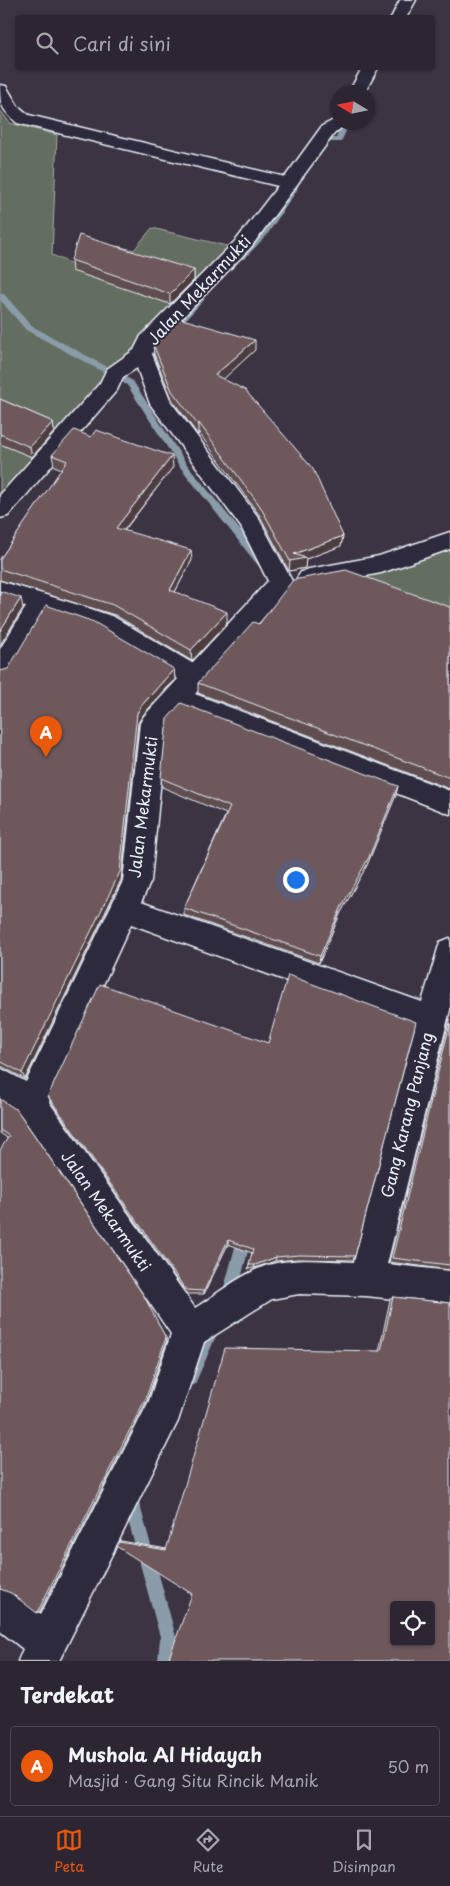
<!DOCTYPE html>
<html lang="id">
<meta charset="utf-8">
<style>
body{margin:0;font-family:"Playpen Sans",sans-serif;background:#39323e;color:#f1f3f6}
.controls{position:absolute;right:15px;bottom:15px;display:grid;overflow:hidden;border-radius:5px;box-shadow:0 1px 4px #0004}
.controls button{width:45px;height:45px;display:grid;place-items:center;padding:0;border:0;border-bottom:1px solid #48434d;background:#2d2632;color:#f1f3f6;font:25px sans-serif}
.compass{position:absolute;left:330px;top:85px;width:45px;height:45px;border-radius:50%;background:#2d2632;box-shadow:0 1px 4px #0004;rotate:280deg}
.you{position:absolute;left:295px;top:879px;width:18px;height:18px;margin:-12px;border:4px solid #fff;border-radius:50%;background:#1a73e8;box-shadow:0 0 0 8px #1a73e833}
.badge{display:grid;place-items:center;width:32px;height:32px;border-radius:50%;background:#ea580c;color:#fff;font-size:16px;font-weight:700}
.pin{position:absolute;translate:-50% -41px;filter:drop-shadow(0 1px 2px #0008)}
.pin::after{content:'';position:absolute;top:26px;width:18px;height:15px;background:inherit;clip-path:polygon(0 0,100% 0,50% 100%)}
.list{margin:0;padding:0;list-style:none}
h2{display:flex;justify-content:space-between;align-items:center;height:65px;margin:0;padding:0 20px;font-size:21px}
h2 small{font-size:16px;font-weight:400;color:#a7a5ac}
.list li{display:grid;grid-template-columns:32px 1fr auto;gap:15px;align-items:center;box-sizing:border-box;height:80px;margin:0 10px 10px;padding:0 10px;border:1px solid #48434d;border-radius:5px}
.list b{display:block;font-size:19px;white-space:nowrap}
.list p{margin:0;font-size:16px;white-space:nowrap;color:#a7a5ac}
.list em{font-size:16px;font-style:normal;color:#a7a5ac}
.icon{flex:none;width:28px;height:28px;fill:none;stroke:currentColor;stroke-width:2;stroke-linecap:round;stroke-linejoin:round}
.map{position:relative;flex:none;width:450px;height:1661px;overflow:hidden}
.search{position:absolute;background:#2d2632;box-shadow:0 1px 4px #0004;left:15px;right:15px;top:15px;height:55px;display:flex;align-items:center;gap:12px;box-sizing:border-box;padding:0 18px;border-radius:5px;color:#a7a5ac;font-size:19px}
.sheet{height:155px;background:#2d2632}
nav{display:flex;justify-content:space-around;align-items:center;box-sizing:border-box;height:70px;border-top:1px solid #48434d;background:#2d2632;font-size:14px;color:#a7a5ac}
nav a{display:grid;justify-items:center;gap:2px}
nav .on{color:#ea580c}
.map>svg:first-child{display:block}
.green{fill:#646d60;stroke:#a6afac}
.lines{fill:none;stroke-linecap:round;stroke-linejoin:round}
.stream{fill:#8a9ba9;fill-rule:evenodd}
.minor-casing{stroke:#e8f1f8;stroke-width:3}
.minor{fill:#2f2a3d;fill-rule:evenodd}
.wall{fill:#5f4d4f;stroke:#e8f1f8}
.shaded-wall{fill:#4d3e40;stroke:#e8f1f8}
.building{fill:#6e595c;stroke:#e8f1f8;fill-rule:evenodd}
.labels{text-anchor:middle;stroke-width:4;stroke-linejoin:round;paint-order:stroke}
.street-label{font-size:16px;fill:#e8f1f8;stroke:#2f2a3d}
</style>
<div class="map">
<svg width="450" height="1661" viewBox="0 0 450 1661">
<rect width="100%" height="100%" fill="#3c3343"/>
<filter id="ink" filterUnits="userSpaceOnUse"><feTurbulence type="fractalNoise" baseFrequency=".02" numOctaves="2"/><feDisplacementMap in="SourceGraphic" scale="10" xChannelSelector="R" yChannelSelector="G"/><feConvolveMatrix kernelMatrix="1 2 1 2 8 2 1 2 1" color-interpolation-filters="sRGB"/></filter>
<g filter="url(#ink)">
<g class="green">
<polygon points="0,110 10,123 57,135 52,255 95,274 117,246 134,250 152,228 235,248 202,282 134,262 113,284 176,306 106,375 60,434 0,408"/>
<polygon points="0,444 39,460 0,501"/>
<polygon points="450,547 450,618 335,580"/>
</g>
<g class="lines">
<g class="stream">
<polygon points="343,122 350,122 341,142 326,142 321,150 315,150 314,148 321,138 336,138"/>
<polygon points="294,175 301,177 297,190 267,235 244,259 238,259 238,255 261,231 289,190 290,182"/>
<polygon points="0,293 3,293 32,326 133,381 186,463 266,562 268,565 266,568 260,568 180,467 127,385 26,330 0,300"/>
<polygon points="198,297 205,299 175,331 169,331 169,327"/>
<polygon points="245,1229 250,1231 252,1236 239,1286 232,1301 227,1303 222,1301 220,1296 225,1284 238,1236 240,1231"/>
<polygon points="213,1320 218,1322 220,1327 195,1384 190,1386 185,1384 183,1379 208,1322"/>
<polygon points="130,1490 135,1493 138,1498 176,1637 174,1661 158,1661 160,1637 122,1498 125,1493"/>
</g>
<defs>
<g id="minor">
<polygon points="400,0 416,0 406,18 391,18"/>
<polygon points="362,68 378,68 365,92 349,92"/>
<path d="M0,85L6,86L18,106L29,115L285,177L322,126L338,118V122H348L334,134L251,247L157,344L152,354L171,402L258,517L293,583L289,589L195,694L450,791V814L181,710L166,727L151,881L141,902L422,1002L440,942L450,938V1010L387,1264L450,1271V1305L366,1296L299,1294L272,1299L204,1342L178,1421L59,1661H18L23,1649L0,1631V1588L14,1593L41,1614L149,1401L171,1334L21,1115L0,1101V1068L26,1082L123,881L140,723L144,716L178,679L96,631L47,613L9,678L0,681V649L26,607L0,599V581L85,607L114,617L192,663L268,581L241,527L150,404L137,368L123,377L117,390L8,516L0,518V495L100,383L107,369L134,350L141,336L237,239L278,186L17,123C2,109 0,106 0,85ZM131,924L415,1028L354,1262C324,1261 293,1257 265,1266C240,1275 217,1294 195,1308L49,1102Z"/>
<polygon points="450,532 450,549 381,573 309,587 301,584 297,578 301,572 309,569 379,556"/>
</g>
</defs>
<use href="#minor" class="minor-casing"/>
<use href="#minor" class="minor"/>
</g>
<g class="wall">
<polygon points="71,260 194,270 194,280 170,304 72,271"/>
<polygon points="153,344 255,350 223,379 343,536 341,546 306,559 305,568 289,571 260,516 199,433 198,435 173,401 154,354"/>
<polygon points="0,399 53,422 54,432 32,457 0,444"/>
<polygon points="91,437 173,467 124,531 192,560 175,592 227,623 192,661 115,615 0,580 0,559 62,469 54,466 52,455"/>
<polygon points="450,607 450,789 198,693 198,683 259,624"/>
<polygon points="174,669 175,679 143,715 138,723 121,880 25,1079 1,1066 0,1067 0,671"/>
<polygon points="161,778 396,795 367,865 340,914 319,963 184,915 184,908 226,814 162,787"/>
<polygon points="450,1018 450,1270 389,1262"/>
<polygon points="48,1096 355,1256 353,1260 298,1259 275,1261 254,1268 248,1269 252,1253 228,1244 204,1294 187,1294 51,1102"/>
<polygon points="0,1099 166,1338 167,1340 147,1400 40,1611 7,1138 0,1133"/>
<polygon points="393,1297 450,1303 192,1594 119,1542 121,1541 167,1549 379,1351 390,1300"/>
</g>
<g class="shaded-wall">
<polygon points="194,270 194,280 170,304 170,294"/>
<polygon points="255,340 255,350 216,386 215,375"/>
<polygon points="53,422 54,432 32,457 30,447"/>
<polygon points="199,423 199,433 198,435 198,425"/>
<polygon points="172,456 173,467 117,539 116,528"/>
<polygon points="343,536 341,546 306,559 305,568 289,571 290,561 294,554"/>
<polygon points="191,550 192,560 170,601 170,590"/>
<polygon points="21,598 23,608 0,645 0,631"/>
<polygon points="227,612 227,623 192,661 191,650"/>
<polygon points="174,669 175,679 143,715 138,723 121,880 25,1079 22,1073 137,713 142,705"/>
<polygon points="398,786 396,795 367,865 340,914 319,963 320,956 342,906"/>
<polygon points="228,1240 228,1244 204,1294 204,1291"/>
<polygon points="276,1257 275,1261 254,1268 255,1265"/>
<polygon points="166,1338 167,1340 147,1400 40,1611 37,1613"/>
</g>
<g class="building">
<polygon points="79,235 194,270 170,294 71,260"/>
<polygon points="175,317 255,340 215,375 245,390 313,469 343,536 294,554 306,558 290,561 260,506 199,423 198,425 172,391 153,344 161,332"/>
<polygon points="0,399 53,422 30,447 0,434"/>
<polygon points="74,430 91,437 96,430 172,456 116,528 191,550 170,590 227,612 191,650 113,605 0,569 0,559 67,461 52,455"/>
<polygon points="346,570 450,607 450,778 198,683 253,622 259,624 293,580"/>
<polygon points="0,591 21,598 0,631"/>
<polygon points="46,605 94,622 174,669 142,705 137,713 120,872 22,1073 0,1061 0,671 8,669"/>
<polygon points="181,703 398,786 369,857 342,906 320,956 184,908 230,807 161,778 167,719"/>
<polygon points="288,975 416,1022 355,1256 299,1255 276,1257 255,1265 249,1265 253,1249 228,1240 204,1291 186,1290 48,1096 100,984 268,1043"/>
<polygon points="450,1024 450,1265 392,1258"/>
<polygon points="0,1099 17,1110 144,1296 166,1338 146,1398 37,1613 11,1593 0,1589 0,1150 9,1136 0,1130"/>
<path d="M393,1297L450,1303V1661H168L192,1594L116,1546L119,1542L166,1550L225,1348L381,1351ZM394,1605H431V1642H394Z"/>
</g>
</g>
<g class="labels">
<g class="street-label">
<text transform="translate(199 290) rotate(-47)" y="6">Jalan Mekarmukti</text>
<text transform="translate(143 807) rotate(-83)" y="6">Jalan Mekarmukti</text>
<text transform="translate(407 1115) rotate(-76)" y="6">Gang Karang Panjang</text>
<text transform="translate(106 1211) rotate(55)" y="6">Jalan Mekarmukti</text>
</g>
</g>
</svg>
<div class="controls">
<button><svg class="icon" aria-label="locate" viewBox="0 0 24 24"><circle cx="12" cy="12" r="6"/><path d="M12 2v4M12 18v4M2 12h4M18 12h4"/></svg></button>
</div>
<svg class="compass" viewBox="-18 -18 36 36"><path d="M0-13l5 13h-10z" fill="#e53935"/><path d="M0 13l5-13h-10z" fill="#a7a5ac"/></svg>
<div class="you"></div>
<div class="pin badge" style="left:46px;top:757px">A</div>
<div class="search"><svg class="icon" aria-label="search" viewBox="0 0 24 24"><circle cx="10" cy="10" r="6"/><path d="M15 15l6 6"/></svg>Cari di sini</div>
</div>
<section class="sheet">
<h2>Terdekat<small></small></h2>
<ul class="list">
<li><span class="badge">A</span><div><b>Mushola Al Hidayah</b><p>Masjid · Gang Situ Rincik Manik</p></div><em>50 m</em></li>
</ul>
</section>
<nav>
<a class="on"><svg class="icon" aria-label="map" viewBox="0 0 24 24"><path d="M3 6l6-2 6 2 6-2v14l-6 2-6-2-6 2zM9 4v14M15 6v14"/></svg>Peta</a>
<a><svg class="icon" aria-label="directions" viewBox="0 0 24 24"><path d="M12 3l9 9-9 9-9-9zM9 14v-3h6M13 9l2 2-2 2"/></svg>Rute</a>
<a><svg class="icon" aria-label="saved" viewBox="0 0 24 24"><path d="M7 4h10v16l-5-4-5 4z"/></svg>Disimpan</a>
</nav>
